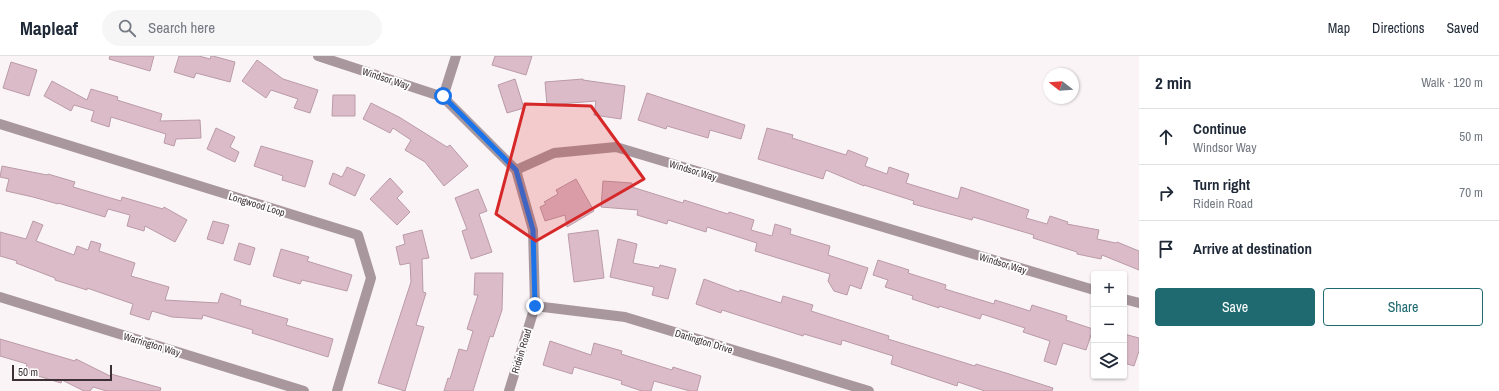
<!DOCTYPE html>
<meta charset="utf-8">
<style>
body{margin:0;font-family:"Archivo Narrow",sans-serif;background:#f6f6f7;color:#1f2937}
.controls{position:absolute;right:12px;bottom:12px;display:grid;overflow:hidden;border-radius:4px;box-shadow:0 1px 3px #0004}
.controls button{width:36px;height:36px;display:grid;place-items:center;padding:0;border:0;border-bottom:1px solid #e0e1e3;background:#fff;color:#1f2937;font:20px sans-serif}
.compass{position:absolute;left:1043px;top:12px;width:36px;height:36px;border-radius:50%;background:#fff;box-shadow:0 1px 3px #0004;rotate:287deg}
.scale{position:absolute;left:12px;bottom:10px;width:100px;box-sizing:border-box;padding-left:4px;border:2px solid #3c3035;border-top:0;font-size:11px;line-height:14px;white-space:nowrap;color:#3c3035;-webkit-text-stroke:3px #fff;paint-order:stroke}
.stop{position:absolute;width:12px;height:12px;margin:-9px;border:3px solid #1a73e8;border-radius:50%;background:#fff}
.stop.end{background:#1a73e8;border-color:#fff;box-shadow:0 1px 4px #0008}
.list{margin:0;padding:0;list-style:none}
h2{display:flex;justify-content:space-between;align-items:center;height:52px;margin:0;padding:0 16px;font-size:17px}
h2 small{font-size:13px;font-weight:400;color:#747a83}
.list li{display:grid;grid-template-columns:26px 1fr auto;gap:12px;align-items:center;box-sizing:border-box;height:56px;padding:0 16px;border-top:1px solid #e0e1e3}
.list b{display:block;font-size:15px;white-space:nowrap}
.list p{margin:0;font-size:13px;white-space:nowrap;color:#747a83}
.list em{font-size:13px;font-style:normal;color:#747a83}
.actions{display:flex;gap:8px;padding:12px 16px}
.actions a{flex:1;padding:9px 0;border:1px solid #1e6a70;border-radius:4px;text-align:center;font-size:14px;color:#1e6a70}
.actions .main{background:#1e6a70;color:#fff}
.icon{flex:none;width:22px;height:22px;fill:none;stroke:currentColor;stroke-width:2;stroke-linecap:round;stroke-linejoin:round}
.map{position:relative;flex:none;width:1139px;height:335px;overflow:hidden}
header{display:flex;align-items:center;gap:24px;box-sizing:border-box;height:56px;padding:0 20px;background:#fff;border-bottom:1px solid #e0e1e3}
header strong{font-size:19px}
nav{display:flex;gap:22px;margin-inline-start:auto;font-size:14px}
.search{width:280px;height:36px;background:#f6f6f7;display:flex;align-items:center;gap:10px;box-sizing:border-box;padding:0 14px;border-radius:22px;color:#747a83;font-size:15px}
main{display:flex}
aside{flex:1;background:#fff}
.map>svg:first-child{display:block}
.building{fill:#dbbbc8;stroke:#ba9ba7}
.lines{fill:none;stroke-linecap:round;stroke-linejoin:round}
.minor{stroke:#a8989e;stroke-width:10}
.route{stroke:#1a73e8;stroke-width:5}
.marked{fill:#d62828;fill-opacity:0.2;stroke:#d62828;stroke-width:3;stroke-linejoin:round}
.labels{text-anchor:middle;stroke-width:3.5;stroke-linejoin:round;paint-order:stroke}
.street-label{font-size:10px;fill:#3c3035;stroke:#fff}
</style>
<header>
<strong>Mapleaf</strong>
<div class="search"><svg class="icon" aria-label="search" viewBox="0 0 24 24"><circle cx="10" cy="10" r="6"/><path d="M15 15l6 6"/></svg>Search here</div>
<nav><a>Map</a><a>Directions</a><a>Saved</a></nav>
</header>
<main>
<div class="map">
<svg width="1139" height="335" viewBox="0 0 1139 335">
<rect width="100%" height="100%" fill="#fbf4f7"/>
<g class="building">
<polygon points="110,0 154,0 150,15 109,3"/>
<polygon points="179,0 199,0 210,3 211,0 213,0 235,6 230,26 196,17 194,22 174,16"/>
<polygon points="495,0 532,0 526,19 492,9"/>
<polygon points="257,4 283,23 318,34 310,57 294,52 298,43 271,34 266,42 242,25"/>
<polygon points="11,6 37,14 29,40 3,32"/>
<polygon points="515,23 524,52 507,57 498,29"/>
<polygon points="583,23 583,24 625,30 621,63 594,59 596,45 547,49 545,26"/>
<polygon points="52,25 87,44 91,33 118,41 117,44 162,58 160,65 200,64 201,82 176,83 174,90 164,87 166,78 111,61 109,71 91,65 94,55 74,49 71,55 44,40"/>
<polygon points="647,37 745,69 741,83 710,74 708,82 667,70 666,73 638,64"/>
<polygon points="333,39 355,39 355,60 332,60"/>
<polygon points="371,47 399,61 447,91 450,89 468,110 444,130 425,106 405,94 411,84 393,72 390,77 363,63"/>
<polygon points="216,72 235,81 230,91 239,96 235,106 207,93"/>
<polygon points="767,72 793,79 792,82 846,99 848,94 868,102 865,110 887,118 889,111 909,118 906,127 958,143 961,131 1029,154 1026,162 1047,168 1050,160 1068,166 1067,168 1099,174 1097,183 1116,187 1117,186 1139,195 1139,214 1102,199 1101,203 1077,198 1077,196 1033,182 1034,179 973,161 972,164 913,148 914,145 864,129 864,130 826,114 823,123 758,103"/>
<polygon points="261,90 313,105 305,131 282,124 283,120 254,110"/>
<polygon points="2,110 47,119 48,118 75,126 73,131 121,145 122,141 163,153 164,151 187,164 175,186 145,170 144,175 127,170 130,159 108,153 105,161 58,147 58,148 33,141 6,135 9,123 0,121"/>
<polygon points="347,111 365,119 355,140 329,128 333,117 342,121"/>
<polygon points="390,122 403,136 397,142 410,156 397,169 370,143"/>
<polygon points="576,123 594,155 567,171 565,159 545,165 540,151 546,148 544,146 558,138 556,134"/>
<polygon points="603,125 632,127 632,131 683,147 684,144 728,158 729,156 754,164 751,174 772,180 775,168 791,173 790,178 830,190 828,199 868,212 861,233 850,229 847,239 834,235 828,225 830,218 755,195 757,187 707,171 706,176 668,164 667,168 637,159 638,154 601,151"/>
<polygon points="478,133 487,155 479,158 492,196 471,203 462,175 467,173 455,142"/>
<polygon points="33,165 43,169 36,185 74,199 77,190 88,194 91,185 101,188 99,195 135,207 131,220 169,231 165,244 218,247 221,237 241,244 240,249 288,263 286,269 333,283 328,301 252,277 253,274 203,259 202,263 172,261 152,255 149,264 130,258 133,248 87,232 87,234 55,224 55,222 16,207 17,205 0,200 0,176 26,183"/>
<polygon points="213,165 229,169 223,188 207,183"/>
<polygon points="422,174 429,202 422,203 423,236 426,237 416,269 424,271 405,335 378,327 411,226 410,207 400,209 396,191 405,188 403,179"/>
<polygon points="598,174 604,222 574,226 568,178"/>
<polygon points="618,183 637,188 633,207 659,212 660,209 676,213 668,243 652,239 654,231 610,221"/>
<polygon points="239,187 255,192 250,209 234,204"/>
<polygon points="281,193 309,201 307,205 352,219 347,235 302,224 300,228 273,220"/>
<polygon points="878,204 909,214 908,217 946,229 945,233 994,248 995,244 1030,255 1032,249 1067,260 1066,264 1093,273 1086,294 1063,287 1056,309 1044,305 1050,285 1023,276 1025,272 982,258 980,263 939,250 939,252 912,243 913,240 885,231 888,224 873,219"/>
<polygon points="475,217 503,217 502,254 493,281 490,280 473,335 444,335 448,322 450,323 459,293 467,295 473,275 467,273 478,239 474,239"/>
<polygon points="704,223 739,236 740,234 781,247 783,240 813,249 811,255 889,280 888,283 975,310 976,308 1006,317 1053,332 1052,335 985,335 958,326 957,330 891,308 893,300 842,284 841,289 804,278 803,280 722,254 721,257 696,248"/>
<polygon points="1124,278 1139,282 1139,295 1134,310 1124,307"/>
<polygon points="0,283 75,305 76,303 110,320 111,318 161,332 160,335 107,335 93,331 90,335 84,335 62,324 61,327 25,316 27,308 0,300"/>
<polygon points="550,285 591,299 594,287 622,295 621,298 672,314 673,311 701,320 697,335 690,335 654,325 651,335 642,335 621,328 622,325 574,311 572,318 543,309"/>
</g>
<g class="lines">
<g class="minor">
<polyline points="318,0 443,41 516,114 533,174 535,250 509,335"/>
<polyline points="443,41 456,0"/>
<polyline points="0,68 358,179 371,222 337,335"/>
<polyline points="516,114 554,97 616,91 1094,234"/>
<polyline points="0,241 304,335"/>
<polyline points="1124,243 1139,247"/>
<polyline points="535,250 625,261 869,335"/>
</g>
</g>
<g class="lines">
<polyline class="route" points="443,40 516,114 533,174 535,250"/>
</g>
<path class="marked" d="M525,48L591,50L644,123L536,185L496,158Z"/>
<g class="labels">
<g class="street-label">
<text transform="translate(386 22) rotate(18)" y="4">Windsor Way</text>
<text transform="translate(693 114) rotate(17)" y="4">Windsor Way</text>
<text transform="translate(257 148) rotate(17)" y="4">Longwood Loop</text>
<text transform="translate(1003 207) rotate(17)" y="4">Windsor Way</text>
<text transform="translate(704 285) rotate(17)" y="4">Darlington Drive</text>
<text transform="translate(152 288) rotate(17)" y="4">Warrington Way</text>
<text transform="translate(521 295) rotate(-73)" y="4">Ridein Road</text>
</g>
</g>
</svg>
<div class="controls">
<button>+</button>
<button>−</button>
<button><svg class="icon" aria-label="layers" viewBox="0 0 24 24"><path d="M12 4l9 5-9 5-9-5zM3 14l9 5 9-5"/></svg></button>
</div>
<svg class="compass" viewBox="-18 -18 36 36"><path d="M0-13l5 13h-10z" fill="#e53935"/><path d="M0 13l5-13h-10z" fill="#747a83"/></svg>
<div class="scale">50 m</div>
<div class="stop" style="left:443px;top:40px"></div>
<div class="stop end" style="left:535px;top:250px"></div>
</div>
<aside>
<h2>2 min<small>Walk · 120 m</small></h2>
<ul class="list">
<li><svg class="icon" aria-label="ahead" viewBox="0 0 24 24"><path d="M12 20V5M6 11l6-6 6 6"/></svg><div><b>Continue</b><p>Windsor Way</p></div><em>50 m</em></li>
<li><svg class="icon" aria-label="right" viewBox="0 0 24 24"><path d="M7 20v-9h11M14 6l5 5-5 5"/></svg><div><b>Turn right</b><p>Ridein Road</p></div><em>70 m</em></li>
<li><svg class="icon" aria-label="arrive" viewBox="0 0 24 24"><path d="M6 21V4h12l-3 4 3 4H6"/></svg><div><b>Arrive at destination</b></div></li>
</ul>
<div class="actions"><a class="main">Save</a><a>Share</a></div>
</aside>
</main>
